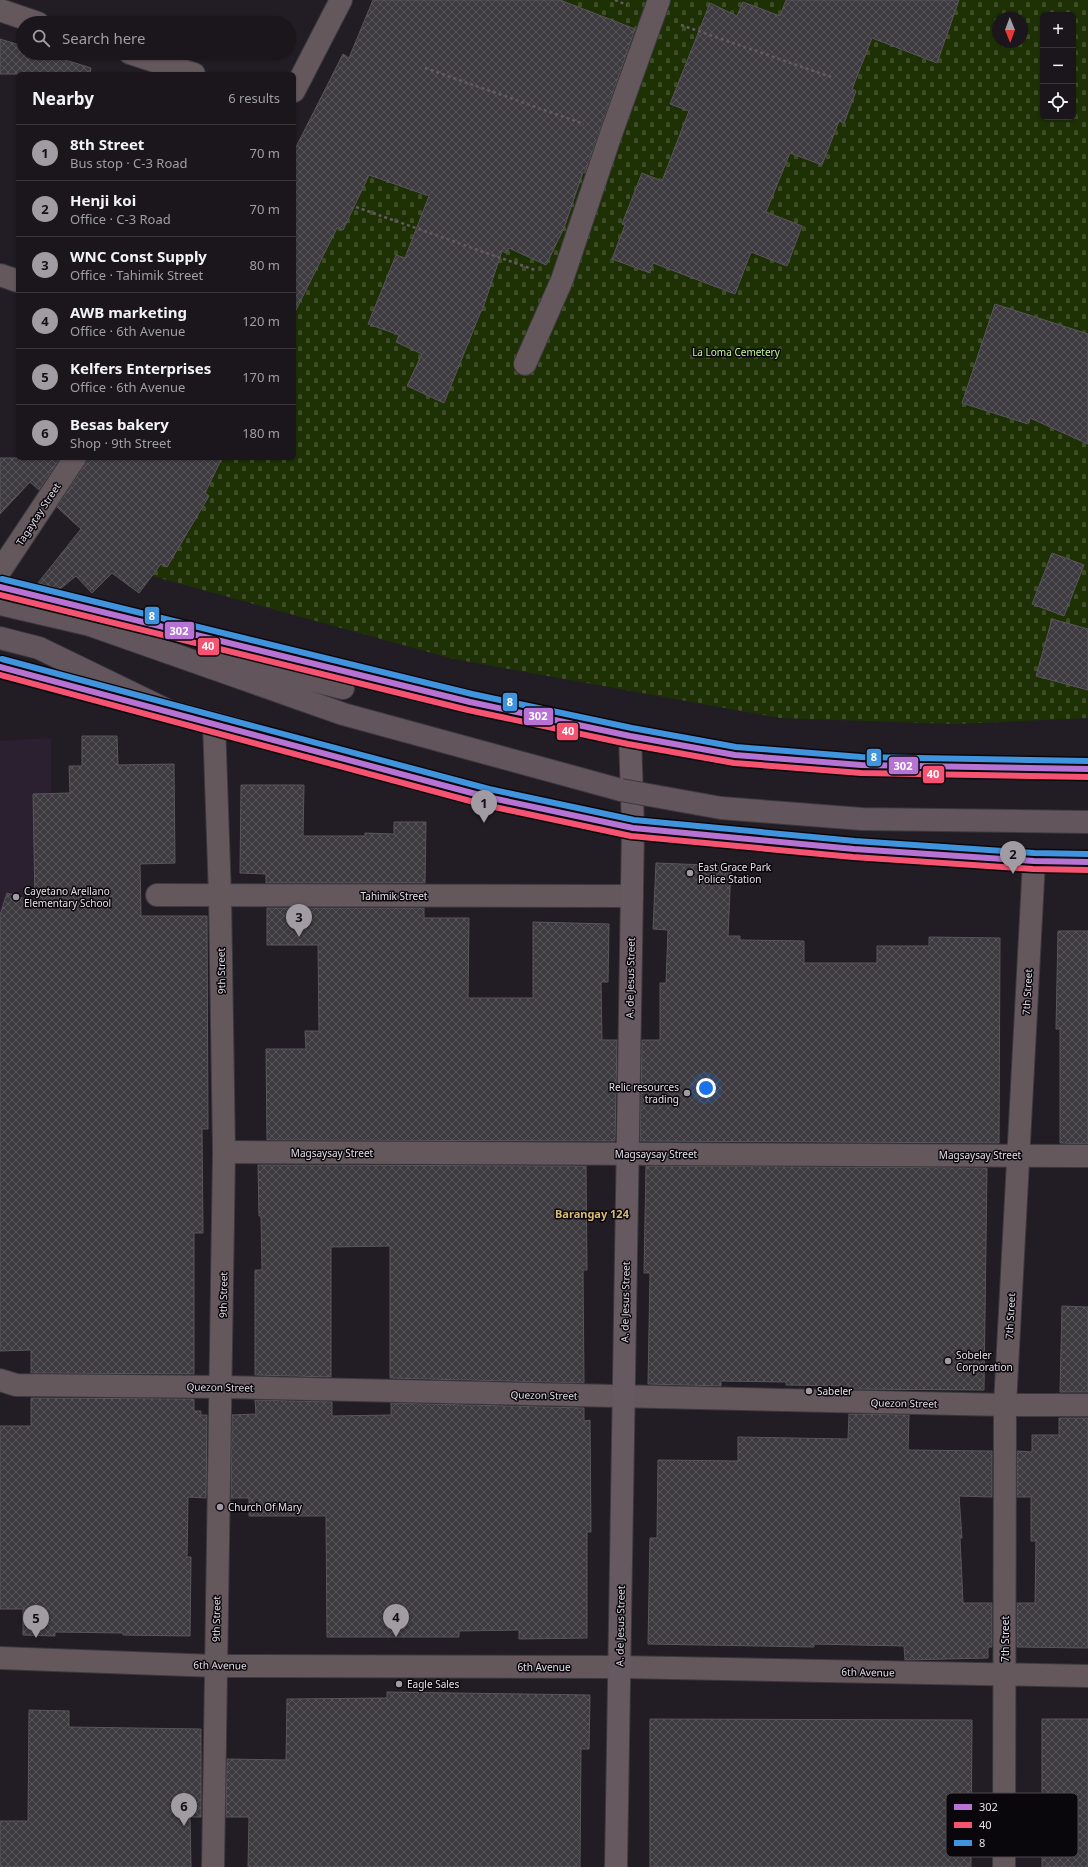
<!DOCTYPE html>
<meta charset="utf-8">
<style>
body{margin:0;font-family:"Noto Sans",sans-serif;background:#231f24;color:#f1f3f6}
.controls{position:absolute;right:12px;top:12px;display:grid;overflow:hidden;border-radius:6px;box-shadow:0 1px 3px #0004}
.controls button{width:36px;height:36px;display:grid;place-items:center;padding:0;border:0;border-bottom:1px solid #38353a;background:#1a161b;color:#f1f3f6;font:20px sans-serif}
.compass{position:absolute;left:992px;top:12px;width:36px;height:36px;border-radius:50%;background:#1a161b;box-shadow:0 1px 3px #0004;rotate:179deg}
.you{position:absolute;left:706px;top:1088px;width:14px;height:14px;margin:-10px;border:3px solid #fff;border-radius:50%;background:#1a73e8;box-shadow:0 0 0 6px #1a73e833}
.badge{display:grid;place-items:center;width:26px;height:26px;border-radius:50%;background:#a19ba3;color:#111;font-size:13px;font-weight:700}
.pin{position:absolute;translate:-50% -33px;filter:drop-shadow(0 1px 2px #0008)}
.pin::after{content:'';position:absolute;top:21px;width:14px;height:12px;background:inherit;clip-path:polygon(0 0,100% 0,50% 100%)}
.list{margin:0;padding:0;list-style:none}
h2{display:flex;justify-content:space-between;align-items:center;height:52px;margin:0;padding:0 16px;font-size:17px}
h2 small{font-size:13px;font-weight:400;color:#9f9fa3}
.list li{display:grid;grid-template-columns:26px 1fr auto;gap:12px;align-items:center;box-sizing:border-box;height:56px;padding:0 16px;border-top:1px solid #38353a}
.list b{display:block;font-size:15px;white-space:nowrap}
.list p{margin:0;font-size:13px;white-space:nowrap;color:#9f9fa3}
.list em{font-size:13px;font-style:normal;color:#9f9fa3}
.icon{flex:none;width:22px;height:22px;fill:none;stroke:currentColor;stroke-width:2;stroke-linecap:round;stroke-linejoin:round}
.map{position:relative;flex:none;width:1088px;height:1867px;overflow:hidden}
.search{position:absolute;background:#1a161b;box-shadow:0 1px 3px #0004;left:16px;top:16px;width:280px;height:44px;display:flex;align-items:center;gap:10px;box-sizing:border-box;padding:0 14px;border-radius:22px;color:#9f9fa3;font-size:15px}
.panel{position:absolute;background:#1a161b;box-shadow:0 1px 3px #0004;left:16px;top:72px;width:280px;height:388px;border-radius:6px}
.map>svg:first-child{display:block}
.built{fill:#2b2030}
.cemetery{fill:url(#cemetery-stones);fill-rule:evenodd}
.building{fill:url(#building-cross-hatch);stroke:#58555b}
.lines{fill:none;stroke-linecap:round;stroke-linejoin:round}
.minor-casing{stroke:#3c393f;stroke-width:24}
.major-casing{stroke:#3c393f;stroke-width:24}
.highway-casing{stroke:#3c393f;stroke-width:24}
.path{stroke:#635a5f;stroke-width:2.5;stroke-dasharray:3 3;stroke-linecap:butt}
.minor{stroke:#64585d;stroke-width:22}
.major{stroke:#665960;stroke-width:22}
.highway{stroke:#62565c;stroke-width:22}
.highway-bridge-casing{stroke:#3c393f;stroke-width:24;stroke-linecap:butt}
.highway-bridge{stroke:#62565c;stroke-width:22}
.bus-1-casing{stroke:#0a070c;stroke-width:9}
.bus-2-casing{stroke:#0a070c;stroke-width:9}
.bus-3-casing{stroke:#0a070c;stroke-width:9}
.bus-1{stroke:#b673d3;stroke-width:6}
.bus-2{stroke:#f65372;stroke-width:6}
.bus-3{stroke:#4094de;stroke-width:6}
.poi-dot{fill:#a19ba3;stroke:#0a070c;stroke-width:1.5}
.labels{text-anchor:middle;stroke-width:3;stroke-linejoin:round;paint-order:stroke}
.park-label{font-size:10px;fill:#c3f892;stroke:#0a070c}
.street-label{font-size:10px;fill:#e5dfe8;stroke:#0a070c}
.poi-label{font-size:10px;fill:#e5dfe8;stroke:#0a070c;text-anchor:start}
.neighbourhood-label{font-size:11px;font-weight:bold;fill:#dbbc72;stroke:#0a070c}
.key{fill:#0a070c;stroke:#4c484e;stroke-width:1}
.key-label{font-size:11px;fill:#e5dfe8}
.line-badge{stroke:#0a070c;stroke-width:1.5}
.badge-label{font-size:11px;text-anchor:middle;font-weight:bold;fill:#fff}
</style>
<div class="map">
<svg width="1088" height="1867" viewBox="0 0 1088 1867">
<defs>
<pattern id="cemetery-stones" width="16" height="16" patternUnits="userSpaceOnUse"><rect width="16" height="16" fill="#1e3105"/><path d="M2 7V4a2 2 0 0 1 4 0v3zM10 15v-3a2 2 0 0 1 4 0v3z" fill="#3f4e29"/></pattern>
<pattern id="building-cross-hatch" width="8" height="8" patternUnits="userSpaceOnUse"><rect width="8" height="8" fill="#3d3a40"/><path d="M0 0l8 8M0 8l8-8" fill="none" stroke="#59565c"/></pattern>
</defs>
<rect width="100%" height="100%" fill="#221d24"/>
<polygon class="built" points="51,738 51,842 0,999 0,741"/>
<path class="cemetery" d="M442,0H1088V718L955,724L780,718L454,659L152,576L211,458H294V290ZM1043,15H1073V117H1043ZM998,18H1022V42H998Z"/>
<g class="building">
<polygon points="373,0 560,0 635,29 585,173 583,172 564,228 546,265 509,248 506,253 502,251 482,311 481,311 444,403 407,386 422,354 396,342 399,335 368,324 396,255 405,258 429,196 369,175 343,230 337,228 294,314 294,151 343,54 349,58"/>
<polygon points="786,0 959,0 937,63 872,38 852,89 856,91 844,123 839,121 822,165 790,153 766,212 802,226 787,266 751,252 735,294 653,263 650,273 612,259 625,225 622,224 642,173 662,181 689,111 670,104 710,3 737,16 743,2 780,16"/>
<polygon points="0,39 23,46 23,53 43,53 91,68 90,74 0,74"/>
<polygon points="995,304 1088,334 1088,444 1030,418 1028,424 962,403"/>
<polygon points="0,458 60,458 39,490 30,482 0,514"/>
<polygon points="87,458 222,458 205,493 209,496 167,567 161,564 139,593 112,573 92,593 76,576 60,589 38,583 81,529 57,507 85,465"/>
<polygon points="1052,553 1084,565 1064,616 1032,604"/>
<polygon points="1052,619 1088,629 1088,690 1036,676"/>
<polygon points="82,736 117,736 118,765 174,764 175,863 140,864 141,916 207,916 208,1129 202,1129 203,1233 194,1233 194,1374 31,1373 31,1350 0,1351 0,915 7,893 35,902 33,794 70,793 69,766 82,766"/>
<polygon points="241,785 304,785 303,836 365,836 365,833 394,834 394,822 426,822 425,883 266,883 266,874 240,873"/>
<polygon points="656,863 731,866 728,936 740,936 740,940 804,941 804,963 877,963 877,946 929,946 929,937 1000,938 999,1143 640,1141 642,1040 660,1040 660,983 666,983 668,930 653,929"/>
<polygon points="267,908 424,908 424,918 469,918 468,998 533,998 533,922 609,924 608,982 601,982 602,1040 617,1040 615,1141 267,1140 266,1049 306,1049 305,1031 319,1031 318,945 267,945"/>
<polygon points="1058,931 1088,931 1088,1144 1060,1143 1060,1029 1056,1029"/>
<polygon points="258,1165 586,1166 587,1270 583,1270 584,1383 390,1378 390,1246 331,1247 331,1377 255,1375 255,1270 262,1270 261,1216 259,1216"/>
<polygon points="646,1166 987,1168 984,1390 849,1389 849,1386 786,1385 786,1382 721,1381 721,1386 648,1384 650,1273 644,1273"/>
<polygon points="1062,1306 1088,1307 1088,1392 1060,1392"/>
<polygon points="31,1398 194,1399 194,1411 201,1411 201,1415 207,1415 206,1498 188,1497 187,1557 191,1557 190,1636 123,1635 123,1633 55,1632 55,1636 23,1635 23,1609 0,1609 0,1426 31,1426"/>
<polygon points="255,1400 332,1402 332,1416 391,1415 391,1403 584,1408 584,1421 590,1420 591,1532 587,1532 587,1638 519,1639 519,1630 459,1631 459,1637 327,1637 326,1516 249,1516 249,1498 231,1498 232,1415 256,1414"/>
<polygon points="849,1414 909,1415 908,1450 992,1451 992,1497 959,1496 962,1538 960,1538 963,1603 992,1603 992,1647 988,1647 988,1658 905,1660 904,1646 814,1644 814,1647 648,1644 650,1538 657,1538 658,1460 738,1461 738,1437 848,1439"/>
<polygon points="1059,1418 1088,1418 1088,1648 1017,1647 1017,1603 1035,1603 1036,1541 1031,1541 1031,1497 1017,1497 1017,1451 1032,1452 1032,1435 1059,1435"/>
<polygon points="387,1692 590,1695 589,1749 581,1749 580,1867 248,1867 249,1817 226,1817 227,1759 286,1760 287,1699 387,1698"/>
<polygon points="29,1710 69,1711 69,1727 201,1729 201,1817 190,1817 191,1867 0,1867 0,1821 28,1821"/>
<polygon points="650,1719 972,1720 971,1867 650,1867"/>
<rect x="1042" y="1719" width="46" height="148"/>
</g>
<g class="lines">
<defs>
<g id="minor">
<polyline points="0,10 38,23"/>
<polyline points="130,53 194,74"/>
<polyline points="294,91 341,0"/>
<polyline points="0,275 18,281"/>
<polyline points="525,364 562,280 611,134 659,0"/>
<polyline points="0,571 75,458"/>
<polyline points="157,895 632,896"/>
<polyline points="224,1152 1088,1156"/>
<polyline points="0,1380 16,1385 222,1387 1005,1405 1088,1405"/>
<polyline points="0,1658 215,1666 620,1667 1088,1676"/>
<polyline points="213,1867 224,1152 220,896 214,723"/>
<polyline points="1004,1867 1005,1405 1034,861"/>
</g>
<g id="major">
<polyline points="0,587 470,702 630,736 735,755 861,765 1088,769"/>
<polyline points="0,667 214,723 487,797 633,828 854,849 1034,861 1088,862"/>
<polyline points="616,1867 633,828 630,736"/>
</g>
<g id="highway">
<polyline points="0,604 108,629"/>
<polyline points="93,626 343,714 621,790"/>
<polyline points="0,638 39,648 173,713"/>
<polyline points="219,657 343,688"/>
</g>
</defs>
<use href="#minor" class="minor-casing"/>
<use href="#major" class="major-casing"/>
<use href="#highway" class="highway-casing"/>
<g class="path">
<polyline points="615,0 627,5"/>
<polyline points="681,25 831,77"/>
<polyline points="425,68 584,124"/>
<polyline points="356,207 535,270"/>
</g>
<use href="#minor" class="minor"/>
<use href="#major" class="major"/>
<use href="#highway" class="highway"/>
<defs>
<polyline id="highway-bridge" points="621,790 721,808 862,819 1088,822"/>
</defs>
<use href="#highway-bridge" class="highway-bridge-casing"/>
<use href="#highway-bridge" class="highway-bridge"/>
<defs>
<g id="bus-1">
<polyline points="0,587 470,702 630,736 735,755 861,765 1088,769"/>
<polyline points="0,667 487,797 633,828 854,849 1034,861 1088,862"/>
</g>
<g id="bus-2">
<polyline points="0,595 468,710 628,744 734,763 861,773 1088,777"/>
<polyline points="0,675 485,805 631,836 853,857 1033,869 1088,870"/>
</g>
<g id="bus-3">
<polyline points="2,579 472,694 632,728 736,747 861,757 1088,761"/>
<polyline points="2,659 489,789 634,820 855,841 1034,853 1088,854"/>
</g>
</defs>
<use href="#bus-1" class="bus-1-casing"/>
<use href="#bus-2" class="bus-2-casing"/>
<use href="#bus-3" class="bus-3-casing"/>
<use href="#bus-1" class="bus-1"/>
<use href="#bus-2" class="bus-2"/>
<use href="#bus-3" class="bus-3"/>
</g>
<g class="poi-dot">
<circle cx="690" cy="873" r="4"/>
<circle cx="16" cy="897" r="4"/>
<circle cx="687" cy="1093" r="4"/>
<circle cx="948" cy="1361" r="4"/>
<circle cx="809" cy="1391" r="4"/>
<circle cx="220" cy="1507" r="4"/>
<circle cx="399" cy="1684" r="4"/>
</g>
<g class="labels">
<g class="park-label">
<text x="736" y="356">La Loma Cemetery</text>
</g>
<g class="street-label">
<text transform="translate(38 514) rotate(-57)" y="4">Tagaytay Street</text>
<text x="394" y="900">Tahimik Street</text>
<text transform="translate(221 971) rotate(-91)" y="4">9th Street</text>
<text transform="translate(630 978) rotate(-89)" y="4">A. de Jesus Street</text>
<text transform="translate(1027 992) rotate(-87)" y="4">7th Street</text>
<text x="332" y="1157">Magsaysay Street</text>
<text x="656" y="1158">Magsaysay Street</text>
<text x="980" y="1159">Magsaysay Street</text>
<text transform="translate(223 1295) rotate(-89)" y="4">9th Street</text>
<text transform="translate(625 1302) rotate(-89)" y="4">A. de Jesus Street</text>
<text transform="translate(1010 1316) rotate(-87)" y="4">7th Street</text>
<text transform="translate(220 1387) rotate(1)" y="4">Quezon Street</text>
<text transform="translate(544 1395) rotate(1)" y="4">Quezon Street</text>
<text transform="translate(904 1403) rotate(1)" y="4">Quezon Street</text>
<text transform="translate(216 1619) rotate(-89)" y="4">9th Street</text>
<text transform="translate(620 1626) rotate(-89)" y="4">A. de Jesus Street</text>
<text transform="translate(1005 1639) rotate(-90)" y="4">7th Street</text>
<text transform="translate(220 1665) rotate(1)" y="4">6th Avenue</text>
<text x="544" y="1671">6th Avenue</text>
<text transform="translate(868 1672) rotate(1)" y="4">6th Avenue</text>
</g>
<g class="poi-label">
<text x="698" y="871">East Grace Park<tspan x="698" dy="12">Police Station</tspan></text>
<text x="24" y="895">Cayetano Arellano<tspan x="24" dy="12">Elementary School</tspan></text>
<text x="679" y="1091" text-anchor="end">Relic resources<tspan x="679" dy="12">trading</tspan></text>
<text x="956" y="1359">Sobeler<tspan x="956" dy="12">Corporation</tspan></text>
<text x="817" y="1395">Sabeler</text>
<text x="228" y="1511">Church Of Mary</text>
<text x="407" y="1688">Eagle Sales</text>
</g>
<g class="neighbourhood-label">
<text x="592" y="1218">Barangay 124</text>
</g>
</g>
<rect x="946" y="1793" width="132" height="64" rx="6" class="key"/>
<rect x="954" y="1804" width="18" height="6" fill="#b673d3"/>
<rect x="954" y="1822" width="18" height="6" fill="#f65372"/>
<rect x="954" y="1840" width="18" height="6" fill="#4094de"/>
<g class="key-label">
<text x="979" y="1811">302</text>
<text x="979" y="1829">40</text>
<text x="979" y="1847">8</text>
</g>
<g class="line-badge">
<rect x="144" y="606" width="16" height="19" rx="4" fill="#4094de"/>
<rect x="164" y="621" width="31" height="19" rx="4" fill="#b673d3"/>
<rect x="197" y="637" width="23" height="19" rx="4" fill="#f65372"/>
<rect x="502" y="692" width="16" height="20" rx="4" fill="#4094de"/>
<rect x="523" y="707" width="31" height="19" rx="4" fill="#b673d3"/>
<rect x="556" y="722" width="23" height="19" rx="4" fill="#f65372"/>
<rect x="866" y="748" width="16" height="19" rx="4" fill="#4094de"/>
<rect x="888" y="756" width="31" height="19" rx="4" fill="#b673d3"/>
<rect x="922" y="765" width="23" height="19" rx="4" fill="#f65372"/>
</g>
<g class="badge-label">
<text x="152" y="620">8</text>
<text x="179" y="635">302</text>
<text x="208" y="650">40</text>
<text x="510" y="706">8</text>
<text x="538" y="720">302</text>
<text x="568" y="735">40</text>
<text x="874" y="761">8</text>
<text x="903" y="770">302</text>
<text x="933" y="778">40</text>
</g>
</svg>
<div class="controls">
<button>+</button>
<button>−</button>
<button><svg class="icon" aria-label="locate" viewBox="0 0 24 24"><circle cx="12" cy="12" r="6"/><path d="M12 2v4M12 18v4M2 12h4M18 12h4"/></svg></button>
</div>
<svg class="compass" viewBox="-18 -18 36 36"><path d="M0-13l5 13h-10z" fill="#e53935"/><path d="M0 13l5-13h-10z" fill="#9f9fa3"/></svg>
<div class="you"></div>
<div class="pin badge" style="left:484px;top:823px">1</div>
<div class="pin badge" style="left:1013px;top:874px">2</div>
<div class="pin badge" style="left:299px;top:937px">3</div>
<div class="pin badge" style="left:396px;top:1637px">4</div>
<div class="pin badge" style="left:36px;top:1638px">5</div>
<div class="pin badge" style="left:184px;top:1826px">6</div>
<div class="search"><svg class="icon" aria-label="search" viewBox="0 0 24 24"><circle cx="10" cy="10" r="6"/><path d="M15 15l6 6"/></svg>Search here</div>
<section class="panel">
<h2>Nearby<small>6 results</small></h2>
<ul class="list">
<li><span class="badge">1</span><div><b>8th Street</b><p>Bus stop · C-3 Road</p></div><em>70 m</em></li>
<li><span class="badge">2</span><div><b>Henji koi</b><p>Office · C-3 Road</p></div><em>70 m</em></li>
<li><span class="badge">3</span><div><b>WNC Const Supply</b><p>Office · Tahimik Street</p></div><em>80 m</em></li>
<li><span class="badge">4</span><div><b>AWB marketing</b><p>Office · 6th Avenue</p></div><em>120 m</em></li>
<li><span class="badge">5</span><div><b>Kelfers Enterprises</b><p>Office · 6th Avenue</p></div><em>170 m</em></li>
<li><span class="badge">6</span><div><b>Besas bakery</b><p>Shop · 9th Street</p></div><em>180 m</em></li>
</ul>
</section>
</div>
